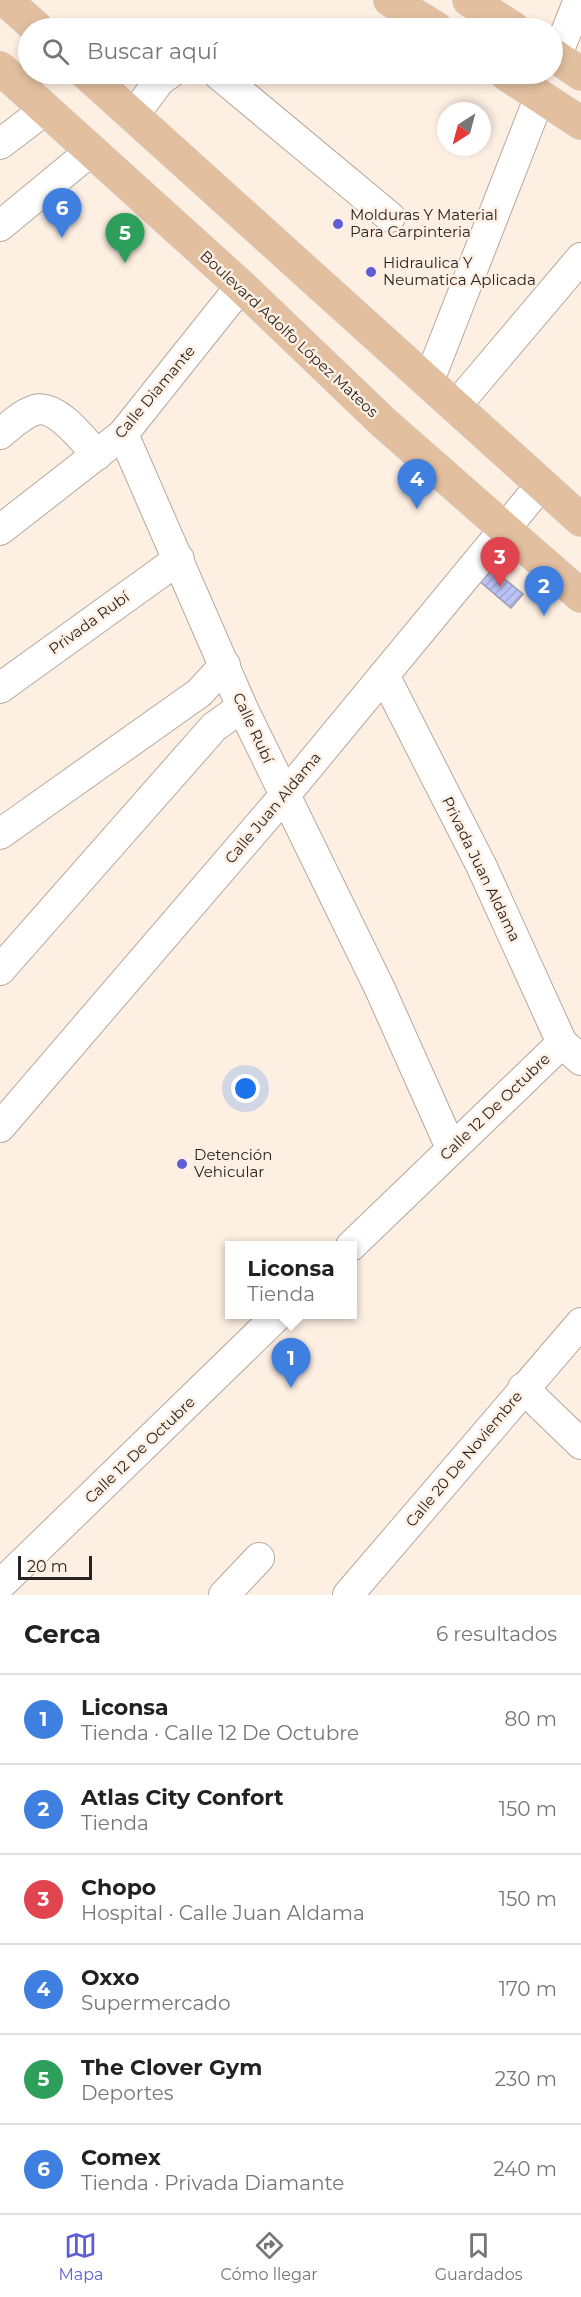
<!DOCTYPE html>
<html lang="es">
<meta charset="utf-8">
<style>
body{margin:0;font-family:Montserrat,sans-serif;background:#f2f2f2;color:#222}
.compass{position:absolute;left:437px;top:102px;width:54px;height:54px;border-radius:50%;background:#fff;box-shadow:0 3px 9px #0003;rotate:216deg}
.scale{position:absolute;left:18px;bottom:15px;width:74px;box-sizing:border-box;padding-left:6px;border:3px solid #2a2420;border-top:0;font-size:16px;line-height:21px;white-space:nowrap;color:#2a2420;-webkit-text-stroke:4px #feefe3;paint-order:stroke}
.you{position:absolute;left:246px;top:1089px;width:21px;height:21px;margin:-15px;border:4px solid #fff;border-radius:50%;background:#1a73e8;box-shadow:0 0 0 9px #1a73e833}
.badge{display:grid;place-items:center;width:39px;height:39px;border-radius:50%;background:#5d5dd5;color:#fff;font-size:20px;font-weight:700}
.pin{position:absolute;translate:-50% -50px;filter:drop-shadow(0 2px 3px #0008)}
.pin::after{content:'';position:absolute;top:32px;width:21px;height:18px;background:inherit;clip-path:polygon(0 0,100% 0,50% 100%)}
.popup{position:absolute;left:225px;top:1241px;width:132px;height:78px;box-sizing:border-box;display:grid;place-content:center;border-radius:0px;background:#fff;filter:drop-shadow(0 2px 4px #0005);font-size:20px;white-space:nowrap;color:#767676}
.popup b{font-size:22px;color:#222}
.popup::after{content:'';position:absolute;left:50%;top:100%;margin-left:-12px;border:12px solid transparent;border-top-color:#fff}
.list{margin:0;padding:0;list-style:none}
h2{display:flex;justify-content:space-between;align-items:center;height:78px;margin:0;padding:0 24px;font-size:26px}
h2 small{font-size:20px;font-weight:400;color:#767676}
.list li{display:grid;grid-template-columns:39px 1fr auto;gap:18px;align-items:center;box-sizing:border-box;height:90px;padding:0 24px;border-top:2px solid #e0e0e0}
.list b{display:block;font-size:22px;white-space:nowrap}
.list p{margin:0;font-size:20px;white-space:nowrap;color:#767676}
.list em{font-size:20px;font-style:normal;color:#767676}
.icon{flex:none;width:33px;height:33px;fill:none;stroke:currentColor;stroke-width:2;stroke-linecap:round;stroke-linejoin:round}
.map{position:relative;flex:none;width:581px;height:1595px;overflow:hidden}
.search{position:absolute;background:#fff;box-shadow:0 3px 9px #0003;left:18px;right:18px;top:18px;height:66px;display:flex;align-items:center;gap:15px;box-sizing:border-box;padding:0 21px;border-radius:33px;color:#767676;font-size:22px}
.sheet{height:618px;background:#fff}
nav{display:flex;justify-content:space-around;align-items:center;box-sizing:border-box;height:84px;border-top:2px solid #e0e0e0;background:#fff;font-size:16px;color:#767676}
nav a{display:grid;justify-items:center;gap:3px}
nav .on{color:#5d5dd5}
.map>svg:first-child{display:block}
.building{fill:url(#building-hatch);stroke:#9c9eae;stroke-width:1.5}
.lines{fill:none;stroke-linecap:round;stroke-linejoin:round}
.minor-casing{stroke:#b5a89d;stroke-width:32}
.major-casing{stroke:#d4d3d2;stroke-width:34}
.minor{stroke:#fff;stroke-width:30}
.major{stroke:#e2bf9f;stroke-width:33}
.poi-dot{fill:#5d5dd5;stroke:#feefe3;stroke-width:2}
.labels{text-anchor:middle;stroke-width:5;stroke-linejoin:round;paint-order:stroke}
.poi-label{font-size:15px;fill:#2a2420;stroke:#feefe3;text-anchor:start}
.street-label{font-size:15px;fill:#2a2420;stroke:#feefe3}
</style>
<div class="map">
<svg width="581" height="1595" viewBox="0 0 581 1595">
<defs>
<pattern id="building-hatch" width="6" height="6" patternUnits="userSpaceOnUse" patternTransform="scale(1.5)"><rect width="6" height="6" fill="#bcc3f7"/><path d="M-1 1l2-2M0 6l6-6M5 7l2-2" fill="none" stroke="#a2a7d3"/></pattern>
</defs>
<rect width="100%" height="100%" fill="#feefe3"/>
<polygon class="building" points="490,567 523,594 511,608 478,580"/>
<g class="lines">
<defs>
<g id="minor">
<polyline points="556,57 579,0"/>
<polyline points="218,74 390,217"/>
<polyline points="134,115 160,80 169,74"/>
<polyline points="0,144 46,109"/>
<polyline points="0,226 92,150"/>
<polyline points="428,383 540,96"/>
<polyline points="455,407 581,258"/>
<path d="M0,434C10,426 22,414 35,410C57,404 84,441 97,455"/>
<polyline points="123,434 242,707 380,989 451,1148"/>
<polyline points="0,530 123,434 241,286"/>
<polyline points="384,675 481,865 562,1043 581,1060"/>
<polyline points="0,688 179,559"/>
<polyline points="0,834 199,693 225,665"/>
<polyline points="0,970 214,727 242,707"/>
<polyline points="0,1127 285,795 541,485"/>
<polyline points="351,1246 562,1043"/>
<polyline points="523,1388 581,1444"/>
<polyline points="0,1585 279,1314"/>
<polyline points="224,1595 259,1558"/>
<polyline points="348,1595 581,1323"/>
</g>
<g id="major">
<polyline points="5,0 37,28"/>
<polyline points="390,0 436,28"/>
<polyline points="469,0 513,28"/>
<polyline points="552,54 581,74"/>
<polyline points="0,68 241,286 383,422 581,596"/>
<polyline points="87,74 581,520"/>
<polyline points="506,74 581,123"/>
</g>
</defs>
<use href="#minor" class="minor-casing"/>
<use href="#major" class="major-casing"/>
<use href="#minor" class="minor"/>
<use href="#major" class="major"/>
</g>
<g class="poi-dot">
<circle cx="338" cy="224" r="6"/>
<circle cx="371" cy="272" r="6"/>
<circle cx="182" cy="1164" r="6"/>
</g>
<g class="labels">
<g class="poi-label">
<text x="350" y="220">Molduras Y Material<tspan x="350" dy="17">Para Carpinteria</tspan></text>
<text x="383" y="268">Hidraulica Y<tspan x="383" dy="17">Neumatica Aplicada</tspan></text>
<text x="194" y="1160">Detención<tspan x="194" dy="17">Vehicular</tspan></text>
</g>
<g class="street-label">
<text transform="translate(289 334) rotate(43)" y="5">Boulevard Adolfo López Mateos</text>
<text transform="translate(155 392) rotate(-50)" y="5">Calle Diamante</text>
<text transform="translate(89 623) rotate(-36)" y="5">Privada Rubí</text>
<text transform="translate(253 728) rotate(65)" y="5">Calle Rubí</text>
<text transform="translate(273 808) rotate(-50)" y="5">Calle Juan Aldama</text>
<text transform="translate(481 869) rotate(64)" y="5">Privada Juan Aldama</text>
<text transform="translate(495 1107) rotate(-44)" y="5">Calle 12 De Octubre</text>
<text transform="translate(140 1450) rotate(-44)" y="5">Calle 12 De Octubre</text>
<text transform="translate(464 1459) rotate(-50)" y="5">Calle 20 De Noviembre</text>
</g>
</g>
</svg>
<svg class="compass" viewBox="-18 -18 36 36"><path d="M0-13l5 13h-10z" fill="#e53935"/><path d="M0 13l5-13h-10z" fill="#767676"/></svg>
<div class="scale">20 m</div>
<div class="you"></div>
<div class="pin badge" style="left:291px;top:1388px;background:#3f7fe0">1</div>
<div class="popup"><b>Liconsa</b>Tienda</div>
<div class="pin badge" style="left:544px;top:616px;background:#3f7fe0">2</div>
<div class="pin badge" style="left:500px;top:587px;background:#e0444e">3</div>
<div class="pin badge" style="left:417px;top:509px;background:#3f7fe0">4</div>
<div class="pin badge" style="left:125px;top:263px;background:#2e9e5b">5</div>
<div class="pin badge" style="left:62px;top:238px;background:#3f7fe0">6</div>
<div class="search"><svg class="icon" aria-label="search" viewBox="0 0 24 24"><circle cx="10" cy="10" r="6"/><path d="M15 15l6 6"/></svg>Buscar aquí</div>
</div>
<section class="sheet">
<h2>Cerca<small>6 resultados</small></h2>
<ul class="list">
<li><span class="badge" style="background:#3f7fe0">1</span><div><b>Liconsa</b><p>Tienda · Calle 12 De Octubre</p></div><em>80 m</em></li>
<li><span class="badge" style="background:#3f7fe0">2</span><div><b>Atlas City Confort</b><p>Tienda</p></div><em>150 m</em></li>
<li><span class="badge" style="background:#e0444e">3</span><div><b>Chopo</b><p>Hospital · Calle Juan Aldama</p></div><em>150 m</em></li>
<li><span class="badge" style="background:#3f7fe0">4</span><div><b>Oxxo</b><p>Supermercado</p></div><em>170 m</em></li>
<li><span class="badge" style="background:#2e9e5b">5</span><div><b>The Clover Gym</b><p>Deportes</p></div><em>230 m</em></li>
<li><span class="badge" style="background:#3f7fe0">6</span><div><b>Comex</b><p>Tienda · Privada Diamante</p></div><em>240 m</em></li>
</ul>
</section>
<nav>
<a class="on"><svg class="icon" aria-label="map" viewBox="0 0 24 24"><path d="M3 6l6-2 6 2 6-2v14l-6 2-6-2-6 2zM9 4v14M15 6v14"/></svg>Mapa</a>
<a><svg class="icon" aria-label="directions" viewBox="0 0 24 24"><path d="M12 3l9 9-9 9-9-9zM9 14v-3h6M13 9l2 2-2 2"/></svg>Cómo llegar</a>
<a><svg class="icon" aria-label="saved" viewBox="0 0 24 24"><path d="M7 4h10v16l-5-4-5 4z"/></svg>Guardados</a>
</nav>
